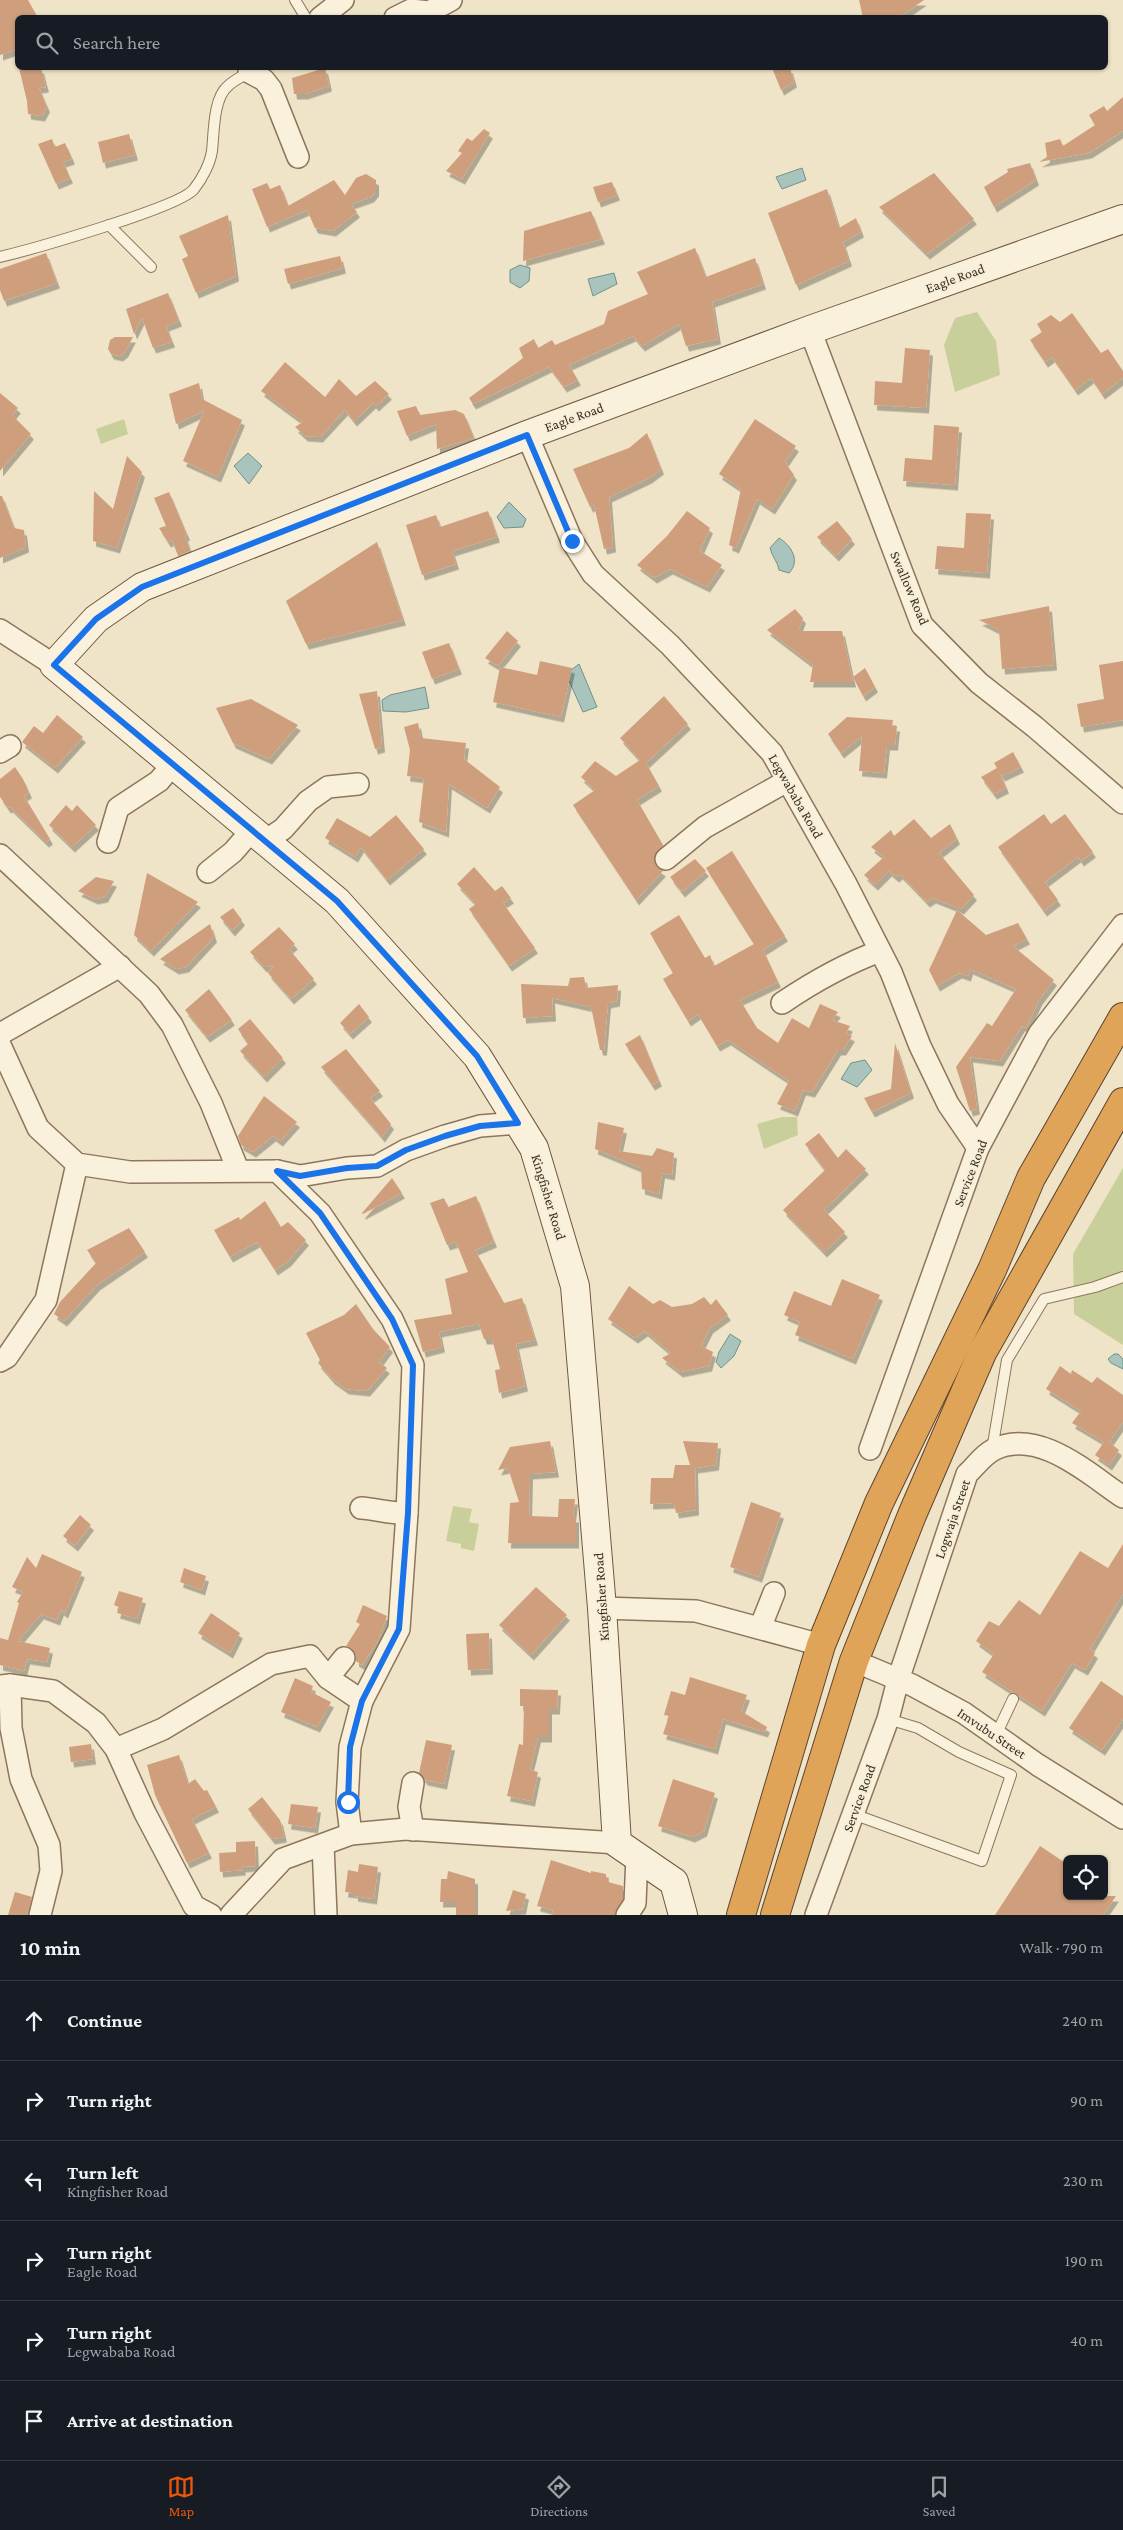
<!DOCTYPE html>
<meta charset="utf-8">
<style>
body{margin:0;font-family:"Crimson Pro",serif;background:#20242c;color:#f1f3f6}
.controls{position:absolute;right:15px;bottom:15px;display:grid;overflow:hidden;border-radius:8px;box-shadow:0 1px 4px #0004}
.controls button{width:45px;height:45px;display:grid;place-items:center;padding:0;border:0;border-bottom:1px solid #363941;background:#171b24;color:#f1f3f6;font:25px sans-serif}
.stop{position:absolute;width:15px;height:15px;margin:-11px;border:4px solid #1a73e8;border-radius:50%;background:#fff}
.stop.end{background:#1a73e8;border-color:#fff;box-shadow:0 1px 5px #0008}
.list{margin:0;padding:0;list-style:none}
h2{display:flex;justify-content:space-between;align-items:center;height:65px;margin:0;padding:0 20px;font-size:21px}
h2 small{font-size:16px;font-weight:400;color:#9ea1a6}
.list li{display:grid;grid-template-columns:32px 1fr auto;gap:15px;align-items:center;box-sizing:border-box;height:80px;padding:0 20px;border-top:1px solid #363941}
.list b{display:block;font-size:19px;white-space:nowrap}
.list p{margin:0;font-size:16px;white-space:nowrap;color:#9ea1a6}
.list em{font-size:16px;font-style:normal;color:#9ea1a6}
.icon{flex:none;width:28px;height:28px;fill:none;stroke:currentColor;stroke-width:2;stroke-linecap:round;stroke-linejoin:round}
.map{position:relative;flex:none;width:1123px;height:1915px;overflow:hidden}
.search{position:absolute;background:#171b24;box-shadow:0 1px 4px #0004;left:15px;right:15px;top:15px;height:55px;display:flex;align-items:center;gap:12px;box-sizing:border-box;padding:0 18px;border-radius:8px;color:#9ea1a6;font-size:19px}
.sheet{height:545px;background:#171b24}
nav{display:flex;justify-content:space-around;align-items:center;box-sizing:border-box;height:70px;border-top:1px solid #363941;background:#171b24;font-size:14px;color:#9ea1a6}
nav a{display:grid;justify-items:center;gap:2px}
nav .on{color:#ea580c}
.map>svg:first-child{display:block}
.green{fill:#c9cf9b}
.water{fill:#a9c4bc;stroke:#6f938a}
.building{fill:#cf9f7d;filter:url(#shadow)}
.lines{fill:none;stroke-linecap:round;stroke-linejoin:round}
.lane-casing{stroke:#8d765c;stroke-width:12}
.street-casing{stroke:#8d765c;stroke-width:24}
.secondary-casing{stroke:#6f573f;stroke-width:30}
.highway-casing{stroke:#5b4430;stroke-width:30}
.lane{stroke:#faf1dc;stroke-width:10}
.street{stroke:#faf1dc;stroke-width:21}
.secondary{stroke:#faf1dc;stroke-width:28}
.highway{stroke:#e0a458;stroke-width:28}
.route{stroke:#1a73e8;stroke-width:6}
.labels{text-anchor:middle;stroke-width:4;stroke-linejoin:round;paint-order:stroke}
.street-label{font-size:14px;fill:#3d2e20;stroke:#f7eed8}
</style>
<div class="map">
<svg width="1123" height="1915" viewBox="0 0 1123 1915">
<defs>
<filter id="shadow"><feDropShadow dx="3" dy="5.5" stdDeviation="0" flood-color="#0004"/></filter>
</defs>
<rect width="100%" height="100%" fill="#f0e4c8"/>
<g class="green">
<polygon points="977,312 996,341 1000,375 955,392 944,345 955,318"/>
<polygon points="124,419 128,434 101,444 96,429"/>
<polygon points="782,1117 797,1117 798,1135 764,1149 757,1124"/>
<polygon points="1123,1168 1123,1345 1074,1314 1073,1254"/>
<polygon points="453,1506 472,1509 469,1522 479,1524 474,1551 461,1548 461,1544 446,1541"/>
</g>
<g class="water">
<polygon points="802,168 806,180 782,189 776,177"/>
<polygon points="520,265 530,268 529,281 520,288 510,282 510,270"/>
<polygon points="614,273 617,284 593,296 588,279"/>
<polygon points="248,453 262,466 249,484 234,466"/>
<polygon points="509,502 526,519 523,527 504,528 497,517"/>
<path d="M779,538C791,545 801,561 789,573L779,570C778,562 772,557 770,548Z"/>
<polygon points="579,664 597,707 583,712 566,674"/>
<polygon points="425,687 429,708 406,712 383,711 382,700 390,695"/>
<polygon points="865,1060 872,1070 857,1087 841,1079 851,1063"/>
<polygon points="730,1334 741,1341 734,1356 721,1368 716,1362 719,1352"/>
<polygon points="1114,1354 1118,1354 1123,1359 1123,1369 1111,1363 1108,1359"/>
</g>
<g class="building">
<polygon points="0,0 28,0 38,18 18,18 18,49 0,55"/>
<polygon points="859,0 924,0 898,18 863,18"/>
<polygon points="19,68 41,68 46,87 39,88 47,107 42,116 28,114 27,101"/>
<polygon points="325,68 329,86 305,94 294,94 292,78"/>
<polygon points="772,68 790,68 794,82 781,90"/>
<polygon points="1123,97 1123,131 1089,153 1039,162 1047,157 1045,143 1060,139 1063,146 1095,125 1089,115 1104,106 1107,111"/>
<polygon points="484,129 490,133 462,179 446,171 462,153 458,151 467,138 472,141"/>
<polygon points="129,134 135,155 103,163 98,142"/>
<polygon points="52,139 55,147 65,143 72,159 63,162 70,178 56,184 38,144"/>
<polygon points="1030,163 1036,180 994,207 984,187 1008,172 1007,169"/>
<polygon points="934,173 974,219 927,254 879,207"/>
<polygon points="366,174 376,180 376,191 371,197 351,204 357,212 333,231 315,228 307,210 267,227 252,189 267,183 270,189 280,185 288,206 334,180 345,195 356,178"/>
<polygon points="612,182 617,195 598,202 593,187"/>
<polygon points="827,189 839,228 856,218 861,232 843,242 849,261 796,285 768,213"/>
<polygon points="591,211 602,239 523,261 524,231"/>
<polygon points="228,215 236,276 196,293 182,259 188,256 179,236"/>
<polygon points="695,248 706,277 755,258 763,284 712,302 718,339 686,346 679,324 642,346 633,336 569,365 578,380 564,387 549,367 473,404 469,398 523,358 519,348 534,339 538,348 552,340 555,345 604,324 608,311 648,294 637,272"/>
<polygon points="46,253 57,283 4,301 0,290 0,269"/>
<polygon points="340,256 343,268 288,284 284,269"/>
<polygon points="168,293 179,321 166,326 172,342 153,348 142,318 134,334 126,309"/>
<polygon points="1072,313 1101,353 1108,349 1123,371 1123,378 1102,394 1091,378 1075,390 1052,357 1045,362 1030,340 1042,332 1037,324 1051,315 1060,322"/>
<polygon points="115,337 133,337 125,352 120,356 111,354 108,349 110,340"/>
<polygon points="905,348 930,350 926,408 874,405 875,381 902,383"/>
<polygon points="285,362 325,397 339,379 356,396 375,381 389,394 376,406 373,403 354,421 345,410 320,437 305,436 295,427 303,422 261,391"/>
<polygon points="199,383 202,399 242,420 218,477 183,461 204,411 176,424 169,394"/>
<polygon points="0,393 18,408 12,415 31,434 0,471"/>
<polygon points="416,406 420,415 455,410 464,414 474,438 437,449 436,424 407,436 397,411"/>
<polygon points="755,419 796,446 785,462 794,475 772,509 757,499 736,548 729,545 741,489 719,474"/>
<polygon points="934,425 959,427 955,485 903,481 905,458 932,460"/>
<polygon points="647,433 661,469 649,478 609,497 613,547 604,549 594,505 590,507 573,469 629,448"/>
<polygon points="127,456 142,472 117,548 93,541 94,491 113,509"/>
<polygon points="169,492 187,535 185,536 190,551 178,556 172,540 168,542 159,528 166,526 154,498"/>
<polygon points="0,496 2,496 14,528 24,530 26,547 0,558"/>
<polygon points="488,511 497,537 452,551 456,564 422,575 406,525 436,515 440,527"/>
<polygon points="687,511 710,528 700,551 722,565 707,587 670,569 654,578 637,565 667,536"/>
<polygon points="966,513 991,514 987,573 935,569 937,546 964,548"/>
<polygon points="837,521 852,539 836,556 817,537"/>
<polygon points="377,542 403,620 306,644 286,601"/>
<polygon points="1049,606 1054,665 1002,669 999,630 979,620"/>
<polygon points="795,609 803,618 798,631 842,631 853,682 810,682 813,665 767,630"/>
<polygon points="507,631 518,641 498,666 485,658"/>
<polygon points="449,643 459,669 432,679 422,652"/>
<polygon points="540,661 572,668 561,717 493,702 500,667 537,675"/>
<polygon points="1123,661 1123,720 1081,727 1077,704 1104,699 1099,665"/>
<polygon points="865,668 875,687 863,696 853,677"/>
<polygon points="377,691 382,747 375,749 359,694"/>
<polygon points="664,696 688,724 646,763 659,786 637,800 663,845 655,854 654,861 657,867 663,871 636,900 573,805 595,790 581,777 595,761 616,776 640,760 620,738"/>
<polygon points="251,699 298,725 269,759 233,743 216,708"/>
<polygon points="57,715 83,737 55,768 22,742 34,726 43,733"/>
<polygon points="847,717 893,720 892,726 897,726 895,745 887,745 884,773 859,771 862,736 841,753 828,734"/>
<polygon points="418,723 421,738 466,743 464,759 500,787 487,808 449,784 446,832 419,822 424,778 407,776 410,750 404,727"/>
<polygon points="1013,752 1021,767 1002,776 999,771 1006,788 994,794 981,777 997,768 994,763"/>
<polygon points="15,767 23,779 29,793 24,796 50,839 46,842 10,807 8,808 0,797 0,779"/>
<polygon points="66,805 72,811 77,805 96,825 72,847 49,825"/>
<polygon points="1044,814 1051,824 1065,814 1093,852 1081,861 1078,857 1045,882 1058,900 1044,911 998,847"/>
<polygon points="396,815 424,849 387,880 361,847 355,857 325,838 337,818 370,837"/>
<polygon points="914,819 931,838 950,824 957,839 939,853 974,895 961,909 933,898 927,902 900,874 896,877 889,871 875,885 864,875 884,857 871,847 891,830 894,836"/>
<polygon points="732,851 785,936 763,950 778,982 740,1000 757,1028 778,1043 792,1018 809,1028 820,1004 838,1012 832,1020 850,1026 846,1033 852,1036 843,1050 838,1050 812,1092 803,1090 795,1111 777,1104 789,1081 728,1040 717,1046 698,1014 688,1021 663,979 673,973 650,933 679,915 705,958 710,955 714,966 754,944 706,868"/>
<polygon points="695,859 706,871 682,892 670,877"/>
<polygon points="474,867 495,891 502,886 511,898 503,903 535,948 509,966 469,909 476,904 457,884"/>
<polygon points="147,873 198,902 151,951 134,935"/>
<polygon points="96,877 114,881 105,897 95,899 78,891"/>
<polygon points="233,908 242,920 232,931 220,917"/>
<polygon points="957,910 986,935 1018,923 1027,939 1013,946 1054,980 1039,1000 1026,1028 1022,1026 1000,1061 970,1057 977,1109 970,1111 956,1067 987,1023 992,1026 1016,989 970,969 968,976 959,973 937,986 929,970"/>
<polygon points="210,924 214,937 186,967 176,969 160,959"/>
<polygon points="279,927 295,944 289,949 314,979 291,999 268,973 274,966 264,967 250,952"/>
<polygon points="584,977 586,988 618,985 617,1001 608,1003 604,1050 600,1050 591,1007 552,998 553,1016 523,1018 521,984 568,986 570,978"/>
<polygon points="209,989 232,1020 207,1037 185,1010"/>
<polygon points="359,1004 369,1017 350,1034 340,1023"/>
<polygon points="250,1019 283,1058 264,1077 240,1051 248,1044 238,1029"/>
<polygon points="640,1035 659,1081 652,1085 625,1044"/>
<polygon points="895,1043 911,1093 872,1112 864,1098 891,1089"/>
<polygon points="346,1049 380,1091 370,1098 391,1124 382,1137 321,1067"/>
<polygon points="264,1096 297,1122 280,1141 273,1136 253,1152 241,1145 238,1136"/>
<polygon points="598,1122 624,1128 619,1151 652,1156 657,1148 674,1153 672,1175 662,1173 659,1194 642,1189 641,1168 595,1149"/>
<polygon points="819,1133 838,1158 846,1149 866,1169 824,1210 845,1232 824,1252 783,1210 825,1170 805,1144"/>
<polygon points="392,1178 402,1193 363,1214 362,1213"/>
<polygon points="476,1196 494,1242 475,1250 504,1303 522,1298 535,1340 516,1344 525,1386 499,1393 495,1370 500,1369 492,1339 484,1339 479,1324 439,1332 442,1347 423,1352 414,1320 452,1314 445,1279 468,1272 456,1242 447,1245 430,1203 444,1198 448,1207"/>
<polygon points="265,1201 281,1227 288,1222 306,1240 288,1261 275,1270 257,1242 230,1257 214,1230 239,1217 240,1220"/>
<polygon points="129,1228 145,1252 97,1285 64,1321 54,1314 60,1302 96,1263 87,1250"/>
<polygon points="842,1279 880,1295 853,1359 795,1335 800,1322 784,1315 794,1291 831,1306"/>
<polygon points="629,1286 653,1304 660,1300 672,1307 692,1304 704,1297 711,1305 716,1299 728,1315 710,1328 701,1346 713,1352 709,1366 680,1372 662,1358 671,1353 645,1331 635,1338 608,1319"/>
<polygon points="356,1304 373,1329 390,1347 379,1362 387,1368 367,1391 346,1389 332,1379 318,1363 320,1360 306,1333 344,1315"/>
<polygon points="1060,1366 1071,1374 1072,1370 1092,1383 1097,1377 1123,1395 1123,1422 1109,1442 1119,1450 1109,1465 1095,1455 1104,1442 1072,1423 1081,1411 1046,1389"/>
<polygon points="550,1441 556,1472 530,1474 529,1516 558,1517 559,1499 575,1499 573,1517 576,1517 576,1543 508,1543 510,1503 519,1502 508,1468 498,1470 510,1447"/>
<polygon points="683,1441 718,1443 716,1465 695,1468 696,1510 676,1513 674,1503 650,1504 651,1478 673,1478 675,1465 690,1465"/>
<polygon points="751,1502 781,1513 759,1577 730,1567"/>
<polygon points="80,1515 91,1525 75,1546 63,1536"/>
<polygon points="1123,1544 1123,1594 1090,1649 1095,1653 1085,1670 1072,1663 1042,1711 982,1672 994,1654 976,1641 989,1621 999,1626 1019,1600 1040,1615 1080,1551 1108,1568"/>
<polygon points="42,1554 82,1572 65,1613 61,1610 57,1620 41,1614 18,1641 50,1648 47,1662 27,1659 24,1671 0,1665 0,1638 8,1640 19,1603 17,1602 23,1592 12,1587 27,1557 36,1568"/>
<polygon points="184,1568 206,1576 202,1590 180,1582"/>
<polygon points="536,1587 567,1615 531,1655 499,1625"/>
<polygon points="119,1591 143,1598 137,1619 117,1613 119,1607 114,1605"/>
<polygon points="363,1605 387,1616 378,1641 362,1665 356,1661 356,1654 352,1649 346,1646 360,1624 356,1622"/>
<polygon points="211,1613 240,1633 230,1653 198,1633"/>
<polygon points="489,1633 490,1669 468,1670 466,1634"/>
<polygon points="690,1677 747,1695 741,1711 767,1727 765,1732 723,1719 715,1749 663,1734 669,1716 664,1715 671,1691 685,1695"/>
<polygon points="295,1678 313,1686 311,1692 331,1702 317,1727 281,1712"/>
<polygon points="1101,1681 1123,1696 1123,1719 1102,1750 1069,1728"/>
<polygon points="520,1689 558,1690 557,1709 549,1709 549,1737 538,1737 530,1770 538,1772 532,1801 507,1796 519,1744 523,1745 524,1706 520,1706"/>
<polygon points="426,1740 452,1745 444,1784 425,1780 419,1773"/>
<polygon points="91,1744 93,1759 71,1762 69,1747"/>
<polygon points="179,1755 188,1784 195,1779 204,1791 207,1790 216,1807 192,1819 209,1853 187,1863 155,1795 147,1765"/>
<polygon points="673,1779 715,1793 704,1831 692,1837 658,1826"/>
<polygon points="262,1797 280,1820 284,1837 272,1839 248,1809"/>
<polygon points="291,1804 318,1807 315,1828 288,1824"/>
<polygon points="255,1841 256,1866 242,1867 243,1870 220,1872 219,1853 236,1852 236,1842"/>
<polygon points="1040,1846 1067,1864 1067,1896 1116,1896 1103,1915 995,1915"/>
<polygon points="551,1860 591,1873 591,1871 606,1874 606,1877 609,1878 608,1882 623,1886 623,1899 615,1915 552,1915 553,1910 537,1906"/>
<polygon points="359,1864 378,1867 374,1899 355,1896 355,1893 345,1892 348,1870 358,1872"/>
<polygon points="448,1871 475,1879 475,1915 456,1915 456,1902 440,1902 441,1879 447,1879"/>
<polygon points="513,1890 526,1894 523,1909 506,1911"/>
<polygon points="15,1892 32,1897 27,1915 8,1915"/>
</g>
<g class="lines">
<defs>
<g id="lane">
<polyline points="295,0 306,18"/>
<polyline points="109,225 151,267"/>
<path d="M0,257C29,250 181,207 194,189C202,179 210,164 212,151C214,134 213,98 228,86C234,80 243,76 250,72"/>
<polyline points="992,1450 1007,1360 1044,1299 1095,1287 1123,1277"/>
<polyline points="996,1735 1013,1699"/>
<polyline points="853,1814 982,1861 1011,1775 959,1752 918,1728 888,1719"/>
</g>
<g id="street">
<polyline points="320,18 343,0"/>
<polyline points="395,18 411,10 429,12 451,0"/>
<polyline points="249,72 264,80 271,89 298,157"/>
<polyline points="810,330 922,625 979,683 1035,727 1123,803"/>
<polyline points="527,435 572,541 593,574 670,645 772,753 846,884 891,972 920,1046 948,1104 978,1148"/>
<polyline points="0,630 54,665"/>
<polyline points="0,752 10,746"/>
<polyline points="265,841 283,829 308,801 328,787 358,784"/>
<polyline points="108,842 118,808 159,781 173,764"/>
<polyline points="0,855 149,994 172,1025 211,1103 238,1170"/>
<polyline points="666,859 705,827 787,781"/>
<polyline points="208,872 233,852 252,830"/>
<path d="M782,1003C813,982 845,964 880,951"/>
<polyline points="0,1034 120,966"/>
<polyline points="0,1045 38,1128 77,1164 130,1172 277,1171 320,1213 392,1319 413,1365 407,1513 399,1629 362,1701 350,1747 347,1802 351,1834"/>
<polyline points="277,1171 300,1176 347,1168 377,1166 406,1150 445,1136 480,1126 518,1123"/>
<polyline points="0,1361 7,1357 46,1300 77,1164"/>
<polyline points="870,1449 978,1148 1039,1034 1123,925"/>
<path d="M361,1508C377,1509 392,1514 407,1513"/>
<polyline points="602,1608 696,1611 821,1645"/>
<polyline points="760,1628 774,1593"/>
<polyline points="854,1661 912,1685 964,1713 1038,1765 1123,1818"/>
<polyline points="328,1678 344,1658"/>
<polyline points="10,1685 11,1728 21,1779 49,1845 51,1871 40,1915"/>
<polyline points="0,1686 10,1685 53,1691 96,1723 116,1749 145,1813 194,1906 211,1915"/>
<polyline points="116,1749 163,1729 271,1664 310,1656 328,1678 362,1701"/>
<polyline points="413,1830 409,1807 413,1783"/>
<polyline points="323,1845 326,1915"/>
<polyline points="231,1915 283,1859 351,1834 406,1829 617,1843"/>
<polyline points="627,1915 635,1903 637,1856"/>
<path d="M816,1915L888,1719L898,1680L967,1474C975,1467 983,1455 993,1450C1038,1427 1087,1473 1123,1497"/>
</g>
<polyline id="secondary" points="683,1915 674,1882 617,1843 602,1608 575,1286 534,1148 477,1056 337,901 54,665 96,619 142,587 527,435 810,330 1123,219"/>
<g id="highway">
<polyline points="741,1915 821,1645 879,1503 992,1270 1031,1178 1123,1017"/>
<polyline points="775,1915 854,1661 912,1515 982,1353 1123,1102"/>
</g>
</defs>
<use href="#lane" class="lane-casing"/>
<use href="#street" class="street-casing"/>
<use href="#secondary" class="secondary-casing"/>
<use href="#highway" class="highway-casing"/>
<use href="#lane" class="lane"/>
<use href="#street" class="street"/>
<use href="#secondary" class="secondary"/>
<use href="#highway" class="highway"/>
</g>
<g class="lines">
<polyline class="route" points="348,1802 350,1747 362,1701 399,1629 408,1513 413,1365 392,1319 320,1213 277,1171 300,1176 347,1168 377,1166 406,1150 445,1136 480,1126 518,1123 477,1056 337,901 54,665 96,619 142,587 527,435 572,541"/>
</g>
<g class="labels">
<g class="street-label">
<text transform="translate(955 278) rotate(-20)" y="5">Eagle Road</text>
<text transform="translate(574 417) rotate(-20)" y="5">Eagle Road</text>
<text transform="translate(910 588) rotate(67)" y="5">Swallow Road</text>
<text transform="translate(796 796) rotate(60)" y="5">Legwababa Road</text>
<text transform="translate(970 1173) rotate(-69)" y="5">Service Road</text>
<text transform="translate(549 1197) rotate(73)" y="5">Kingfisher Road</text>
<text transform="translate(952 1519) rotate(-71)" y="5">Logwaja Street</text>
<text transform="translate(601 1597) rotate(-94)" y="5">Kingfisher Road</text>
<text transform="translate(992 1733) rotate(34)" y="5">Imvubu Street</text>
<text transform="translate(859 1798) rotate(-70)" y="5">Service Road</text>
</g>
</g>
</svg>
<div class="controls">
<button><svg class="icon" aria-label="locate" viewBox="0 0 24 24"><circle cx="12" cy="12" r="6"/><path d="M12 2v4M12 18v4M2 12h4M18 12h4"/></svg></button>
</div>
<div class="stop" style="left:348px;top:1802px"></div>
<div class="stop end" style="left:572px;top:541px"></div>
<div class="search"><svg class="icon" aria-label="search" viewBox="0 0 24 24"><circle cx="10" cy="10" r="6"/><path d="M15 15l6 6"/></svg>Search here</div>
</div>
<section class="sheet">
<h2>10 min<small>Walk · 790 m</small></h2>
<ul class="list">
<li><svg class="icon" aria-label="ahead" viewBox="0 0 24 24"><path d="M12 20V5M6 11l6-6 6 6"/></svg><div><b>Continue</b></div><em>240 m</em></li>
<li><svg class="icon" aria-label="right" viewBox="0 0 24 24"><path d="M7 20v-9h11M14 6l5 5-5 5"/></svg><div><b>Turn right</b></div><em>90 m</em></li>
<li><svg class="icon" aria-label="left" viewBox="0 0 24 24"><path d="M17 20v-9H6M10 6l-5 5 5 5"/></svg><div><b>Turn left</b><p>Kingfisher Road</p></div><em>230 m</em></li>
<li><svg class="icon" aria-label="right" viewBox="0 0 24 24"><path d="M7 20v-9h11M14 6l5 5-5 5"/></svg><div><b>Turn right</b><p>Eagle Road</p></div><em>190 m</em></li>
<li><svg class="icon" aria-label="right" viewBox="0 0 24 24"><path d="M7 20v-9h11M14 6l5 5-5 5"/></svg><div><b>Turn right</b><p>Legwababa Road</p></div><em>40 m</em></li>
<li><svg class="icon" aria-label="arrive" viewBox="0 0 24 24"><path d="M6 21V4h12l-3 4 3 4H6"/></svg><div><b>Arrive at destination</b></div></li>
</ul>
</section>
<nav>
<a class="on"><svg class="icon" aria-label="map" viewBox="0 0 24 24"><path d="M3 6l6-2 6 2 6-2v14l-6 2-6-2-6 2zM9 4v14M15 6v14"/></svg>Map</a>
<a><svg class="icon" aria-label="directions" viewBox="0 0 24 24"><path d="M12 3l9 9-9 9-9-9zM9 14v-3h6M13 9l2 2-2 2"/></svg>Directions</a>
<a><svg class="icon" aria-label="saved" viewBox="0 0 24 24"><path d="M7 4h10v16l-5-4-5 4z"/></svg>Saved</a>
</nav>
